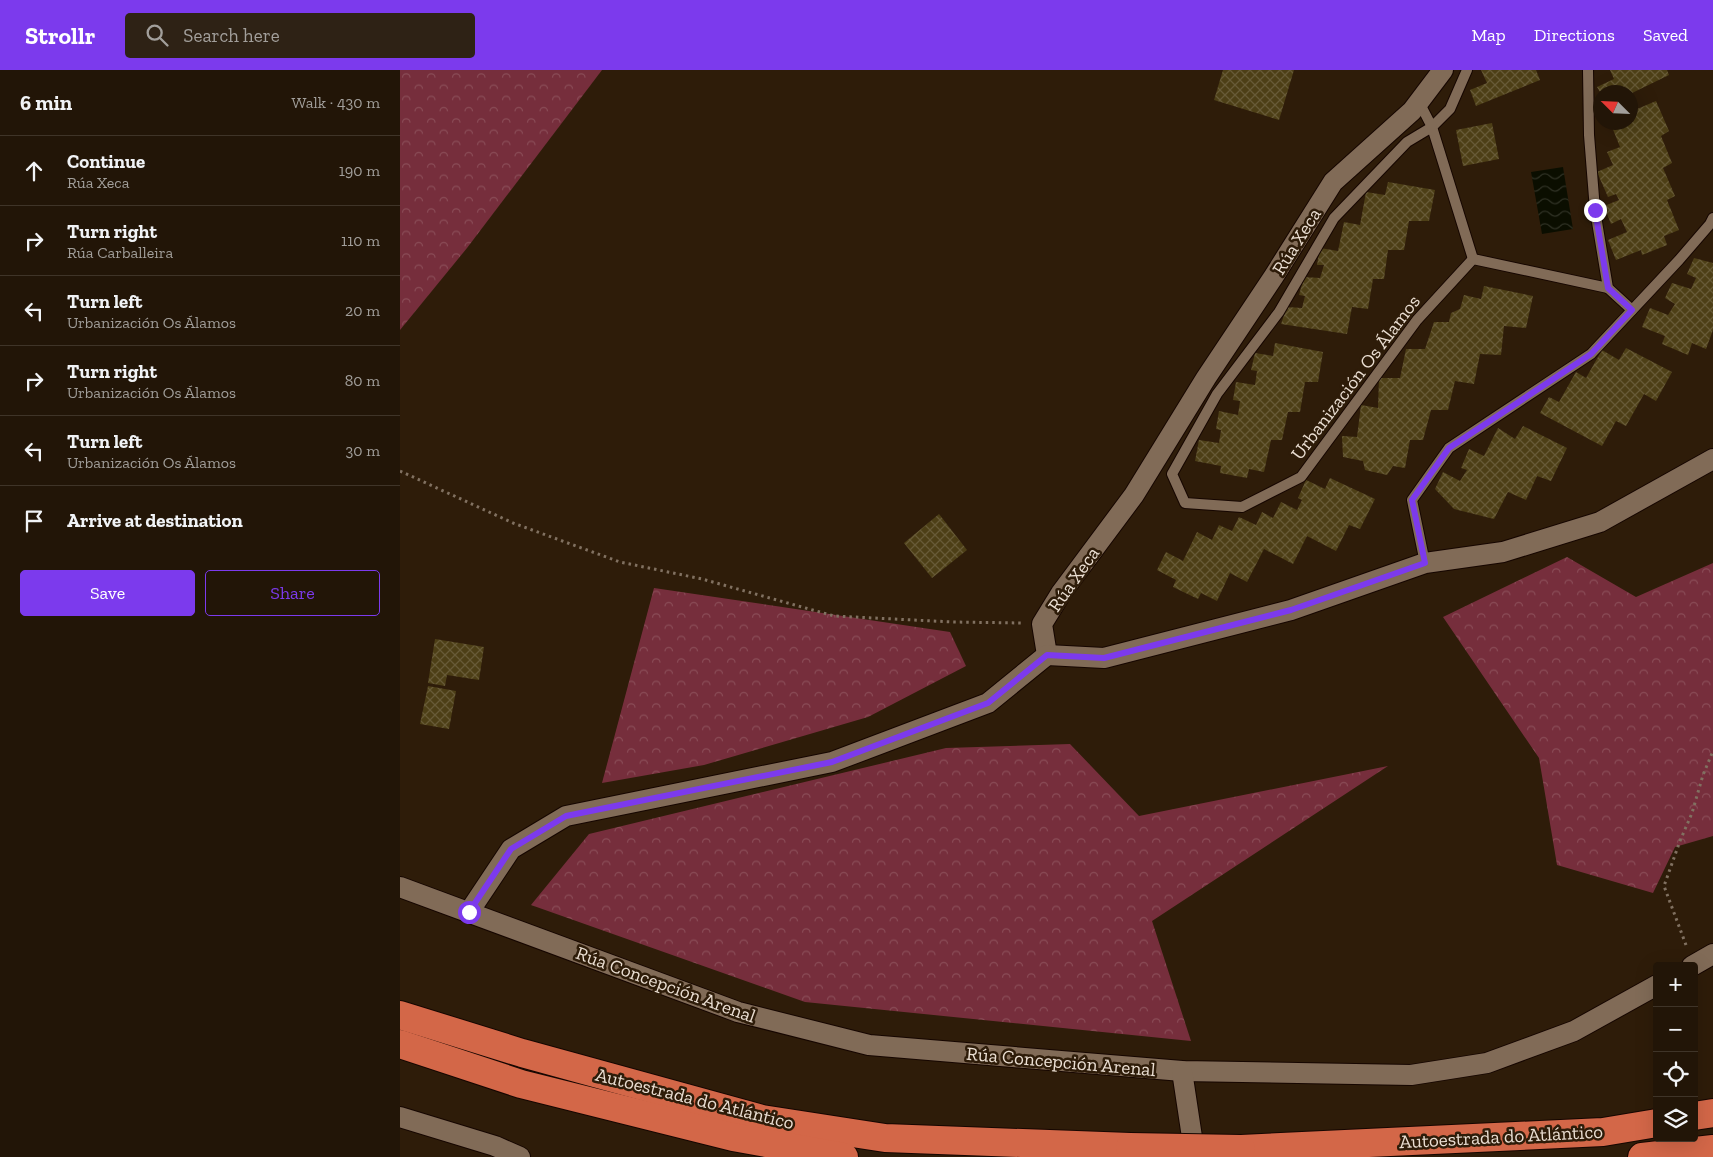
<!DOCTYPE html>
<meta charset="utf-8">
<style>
body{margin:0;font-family:"Zilla Slab",serif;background:#2e2215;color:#f1f3f6}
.controls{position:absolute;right:15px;bottom:15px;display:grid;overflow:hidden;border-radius:5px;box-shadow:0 5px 20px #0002}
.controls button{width:45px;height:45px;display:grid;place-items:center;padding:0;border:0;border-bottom:1px solid #3f3428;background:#221507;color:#f1f3f6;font:25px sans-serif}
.compass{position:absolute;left:1193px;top:15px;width:45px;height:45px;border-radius:50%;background:#221507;box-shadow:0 5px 20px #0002;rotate:294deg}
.stop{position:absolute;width:15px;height:15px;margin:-11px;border:4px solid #7c3aed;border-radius:50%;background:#fff}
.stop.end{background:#7c3aed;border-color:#fff;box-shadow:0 1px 5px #0008}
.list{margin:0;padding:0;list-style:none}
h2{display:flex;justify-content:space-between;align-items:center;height:65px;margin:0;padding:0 20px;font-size:21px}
h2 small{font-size:16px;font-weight:400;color:#a29f9b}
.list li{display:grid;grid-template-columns:32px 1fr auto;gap:15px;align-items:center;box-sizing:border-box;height:70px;padding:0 20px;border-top:1px solid #3f3428}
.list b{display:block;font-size:19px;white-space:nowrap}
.list p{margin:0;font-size:16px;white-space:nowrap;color:#a29f9b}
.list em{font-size:16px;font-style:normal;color:#a29f9b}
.actions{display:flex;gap:10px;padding:15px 20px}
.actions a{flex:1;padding:11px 0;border:1px solid #7c3aed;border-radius:5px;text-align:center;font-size:18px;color:#7c3aed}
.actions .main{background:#7c3aed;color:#fff}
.icon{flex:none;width:28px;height:28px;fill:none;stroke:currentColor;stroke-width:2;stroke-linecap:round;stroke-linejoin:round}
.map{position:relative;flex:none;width:1313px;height:1087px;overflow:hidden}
header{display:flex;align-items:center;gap:30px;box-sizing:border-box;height:70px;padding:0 25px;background:#7c3aed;color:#fff}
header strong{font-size:24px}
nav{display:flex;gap:28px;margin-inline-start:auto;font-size:18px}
.search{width:350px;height:45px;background:#2e2215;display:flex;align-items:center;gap:12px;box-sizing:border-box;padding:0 18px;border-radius:5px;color:#a29f9b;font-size:19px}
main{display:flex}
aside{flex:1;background:#221507}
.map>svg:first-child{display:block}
.forest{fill:url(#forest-crowns)}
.water{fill:url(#water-waves)}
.building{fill:url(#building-cross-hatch)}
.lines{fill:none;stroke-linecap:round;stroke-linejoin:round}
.service-casing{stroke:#160600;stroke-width:12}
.minor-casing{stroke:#160600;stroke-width:22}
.motorway-casing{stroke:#160600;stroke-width:30}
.path{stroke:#817161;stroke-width:3;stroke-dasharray:2.5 4;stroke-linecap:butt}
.service{stroke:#816b57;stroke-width:10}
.minor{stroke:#816b57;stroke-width:20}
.motorway{stroke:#d36748;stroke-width:28}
.motorway-bridge-casing{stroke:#160600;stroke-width:30;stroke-linecap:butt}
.motorway-bridge{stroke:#d36748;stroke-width:28}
.route{stroke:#7c3aed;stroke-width:6}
.labels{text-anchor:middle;stroke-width:5;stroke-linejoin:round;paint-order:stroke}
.street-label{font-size:19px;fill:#ebdfd3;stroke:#2e1c09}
</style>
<header>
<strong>Strollr</strong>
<div class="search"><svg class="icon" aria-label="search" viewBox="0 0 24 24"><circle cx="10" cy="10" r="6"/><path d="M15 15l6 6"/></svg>Search here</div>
<nav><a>Map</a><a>Directions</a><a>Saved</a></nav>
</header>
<main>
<aside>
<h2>6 min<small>Walk · 430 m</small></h2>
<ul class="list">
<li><svg class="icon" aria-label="ahead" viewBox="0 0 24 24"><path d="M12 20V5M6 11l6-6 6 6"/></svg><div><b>Continue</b><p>Rúa Xeca</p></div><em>190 m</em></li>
<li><svg class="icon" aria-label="right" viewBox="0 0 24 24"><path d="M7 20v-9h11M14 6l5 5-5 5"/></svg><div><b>Turn right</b><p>Rúa Carballeira</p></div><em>110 m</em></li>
<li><svg class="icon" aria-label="left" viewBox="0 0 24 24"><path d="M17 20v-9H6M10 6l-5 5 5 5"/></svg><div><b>Turn left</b><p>Urbanización Os Álamos</p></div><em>20 m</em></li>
<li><svg class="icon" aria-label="right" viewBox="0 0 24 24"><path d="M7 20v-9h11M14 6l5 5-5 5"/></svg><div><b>Turn right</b><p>Urbanización Os Álamos</p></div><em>80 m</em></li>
<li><svg class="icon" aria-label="left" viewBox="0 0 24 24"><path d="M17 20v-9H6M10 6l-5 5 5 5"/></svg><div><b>Turn left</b><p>Urbanización Os Álamos</p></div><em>30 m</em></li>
<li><svg class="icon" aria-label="arrive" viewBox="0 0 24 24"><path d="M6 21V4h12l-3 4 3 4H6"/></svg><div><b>Arrive at destination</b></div></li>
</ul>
<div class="actions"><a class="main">Save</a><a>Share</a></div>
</aside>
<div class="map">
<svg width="1313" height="1087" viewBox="0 0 1313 1087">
<defs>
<pattern id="forest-crowns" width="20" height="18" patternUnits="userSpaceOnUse" patternTransform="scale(1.25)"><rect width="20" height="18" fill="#762e3c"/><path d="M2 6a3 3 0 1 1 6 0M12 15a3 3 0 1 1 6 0" fill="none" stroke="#8a4c57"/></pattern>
<pattern id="water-waves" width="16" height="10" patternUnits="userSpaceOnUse" patternTransform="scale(1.25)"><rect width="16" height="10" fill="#0b0e00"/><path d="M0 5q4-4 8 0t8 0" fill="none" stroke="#2f3124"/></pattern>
<pattern id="building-cross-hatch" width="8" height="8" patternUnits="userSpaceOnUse" patternTransform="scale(1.25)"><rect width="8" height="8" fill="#4d3f16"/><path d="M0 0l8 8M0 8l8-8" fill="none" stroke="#675a37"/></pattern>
</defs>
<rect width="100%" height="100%" fill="#2e1c09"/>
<g class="forest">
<polygon points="0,0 202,0 67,178 0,260"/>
<polygon points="1167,487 1236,527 1313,493 1313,766 1275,777 1253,823 1157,795 1139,688 1043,547"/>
<polygon points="254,518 550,562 566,596 468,647 304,695 202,713"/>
<polygon points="670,674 739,746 988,696 752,851 791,971 405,932 131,835 189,764 546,678"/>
</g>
<polygon class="water" points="1163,97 1173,159 1142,164 1131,102"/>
<g class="building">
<polygon points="823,0 894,0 879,50 814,30"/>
<polygon points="1081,0 1136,0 1140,10 1076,36 1070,20 1087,13"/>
<polygon points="1210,0 1267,0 1269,5 1230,24 1200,22 1197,17 1214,9"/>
<polygon points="1256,31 1269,61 1261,66 1272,93 1263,98 1275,126 1267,130 1279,160 1264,166 1267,175 1242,185 1241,180 1216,190 1208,170 1227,162 1221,149 1211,154 1204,136 1219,130 1216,124 1208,127 1197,102 1213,95 1207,82 1220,77 1210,52 1230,52 1230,42"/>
<polygon points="1092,53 1099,89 1063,96 1056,60"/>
<polygon points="988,112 1035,120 1029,151 1009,151 1004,180 988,180 984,209 973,209 968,239 952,237 947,264 881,254 887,237 902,238 905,226 899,225 904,207 920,208 924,195 917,195 920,178 938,181 944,152 960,155 966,122 985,125"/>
<polygon points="1294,188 1313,193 1313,260 1306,279 1292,273 1288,285 1262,274 1265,266 1242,257 1250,238 1268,245 1275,234 1265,228 1272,213 1291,219 1296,208 1287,204"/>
<polygon points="1084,216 1133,226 1126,258 1104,256 1101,285 1080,284 1074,314 1055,311 1048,340 1031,340 1023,370 1010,370 1005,398 993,396 987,405 965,400 963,391 943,387 942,366 957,367 961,335 978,338 979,308 1000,308 1006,279 1025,279 1034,252 1049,252 1051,243 1060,239 1064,225 1081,229"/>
<polygon points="875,273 923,282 918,312 905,312 900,342 888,342 882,370 871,370 864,402 849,399 847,408 820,403 821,396 795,391 799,370 819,373 821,360 816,359 819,341 838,345 840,331 833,330 836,312 855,315 857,301 851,300 855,283 873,286"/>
<polygon points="1226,278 1272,302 1256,331 1244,324 1226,356 1216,351 1202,376 1140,343 1149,327 1159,332 1176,302 1186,308 1202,280 1219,290"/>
<polygon points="1123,356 1167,378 1151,411 1137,406 1126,430 1108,422 1094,449 1054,439 1035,419 1043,402 1060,411 1067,400 1061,398 1069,379 1084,386 1098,358 1115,369"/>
<polygon points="930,408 975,429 960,459 949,455 936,481 907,466 893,494 864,479 847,512 830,503 817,531 801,523 798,529 773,517 776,510 757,500 766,482 783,491 797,462 812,470 819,455 832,461 839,447 856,455 862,442 873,448 881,432 897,440 902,430 898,428 906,410 925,419"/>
<polygon points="539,444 567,480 532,508 504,473"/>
<polygon points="35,569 84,577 79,610 47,605 45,616 28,613"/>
<polygon points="28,616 56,621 49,659 20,654"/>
</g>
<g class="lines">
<defs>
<g id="service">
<polyline points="1067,0 1050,39 1032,57 1007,72 934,148 879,242 817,324 772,404 785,433 842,437 901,407 1017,250 1073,189 1208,218"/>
<polyline points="1188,0 1189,65 1195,140 1208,218 1232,240"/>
<polyline points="1019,32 1032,57 1073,189"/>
<polyline points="1025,493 1012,430 1049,378 1191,284 1279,190 1310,154 1313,148"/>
</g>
<g id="minor">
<polyline points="647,585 642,554 661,523 734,425 806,308 874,206 933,112 1012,41 1043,0"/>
<polyline points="647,585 704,588 891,540 1025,493 1103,482 1200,452 1313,389"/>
<polyline points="0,817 338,942 469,975 782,1001 1011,1005 1087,993 1174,961 1257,915"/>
<polyline points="69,842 111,779 166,746 432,692 588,633 647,585"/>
<polyline points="1292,896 1313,884"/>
<polyline points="782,1001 795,1087"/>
<polyline points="0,1047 95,1076 120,1087"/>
</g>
<g id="motorway">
<polyline points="0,945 122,983 362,1049 485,1068 730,1077"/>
<polyline points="0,974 121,1014 333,1067 444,1087"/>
<polyline points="1294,1046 1313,1043"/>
<polyline points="841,1079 1203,1062 1257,1053"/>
<polyline points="1242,1087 1313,1079"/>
</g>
</defs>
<use href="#service" class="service-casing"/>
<use href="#minor" class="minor-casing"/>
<use href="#motorway" class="motorway-casing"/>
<g class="path">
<polyline points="0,401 113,453 220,492 302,509 434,546 553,552 622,553"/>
<polyline points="1286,875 1264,816 1280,771 1292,743 1303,705 1313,681"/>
</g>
<use href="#service" class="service"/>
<use href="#minor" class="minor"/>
<use href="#motorway" class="motorway"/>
<defs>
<polyline id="motorway-bridge" points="730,1077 841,1079"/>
</defs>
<use href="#motorway-bridge" class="motorway-bridge-casing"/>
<use href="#motorway-bridge" class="motorway-bridge"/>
</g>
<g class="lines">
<polyline class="route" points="69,842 111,779 166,746 432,692 588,633 647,585 704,588 891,540 1025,493 1012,430 1049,378 1191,284 1232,240 1208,218 1195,140"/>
</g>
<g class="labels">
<g class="street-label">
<text transform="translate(896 171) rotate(-58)" y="7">Rúa Xeca</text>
<text transform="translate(955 307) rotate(-53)" y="7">Urbanización Os Álamos</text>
<text transform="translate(673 509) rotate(-55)" y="7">Rúa Xeca</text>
<text transform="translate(266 914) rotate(20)" y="7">Rúa Concepción Arenal</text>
<text transform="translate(661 991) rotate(5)" y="7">Rúa Concepción Arenal</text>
<text transform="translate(295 1028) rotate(14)" y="7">Autoestrada do Atlántico</text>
<text transform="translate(1101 1066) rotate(-3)" y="7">Autoestrada do Atlántico</text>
</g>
</g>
</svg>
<div class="controls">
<button>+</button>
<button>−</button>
<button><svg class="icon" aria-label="locate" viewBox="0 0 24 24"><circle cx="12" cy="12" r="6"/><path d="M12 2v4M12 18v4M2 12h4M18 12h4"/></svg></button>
<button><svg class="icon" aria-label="layers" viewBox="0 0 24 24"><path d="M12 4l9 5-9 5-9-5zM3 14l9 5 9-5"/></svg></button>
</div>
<svg class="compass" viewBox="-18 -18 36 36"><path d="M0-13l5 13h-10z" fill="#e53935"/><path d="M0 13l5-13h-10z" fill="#a29f9b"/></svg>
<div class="stop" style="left:69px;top:842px"></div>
<div class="stop end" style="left:1195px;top:140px"></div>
</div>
</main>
